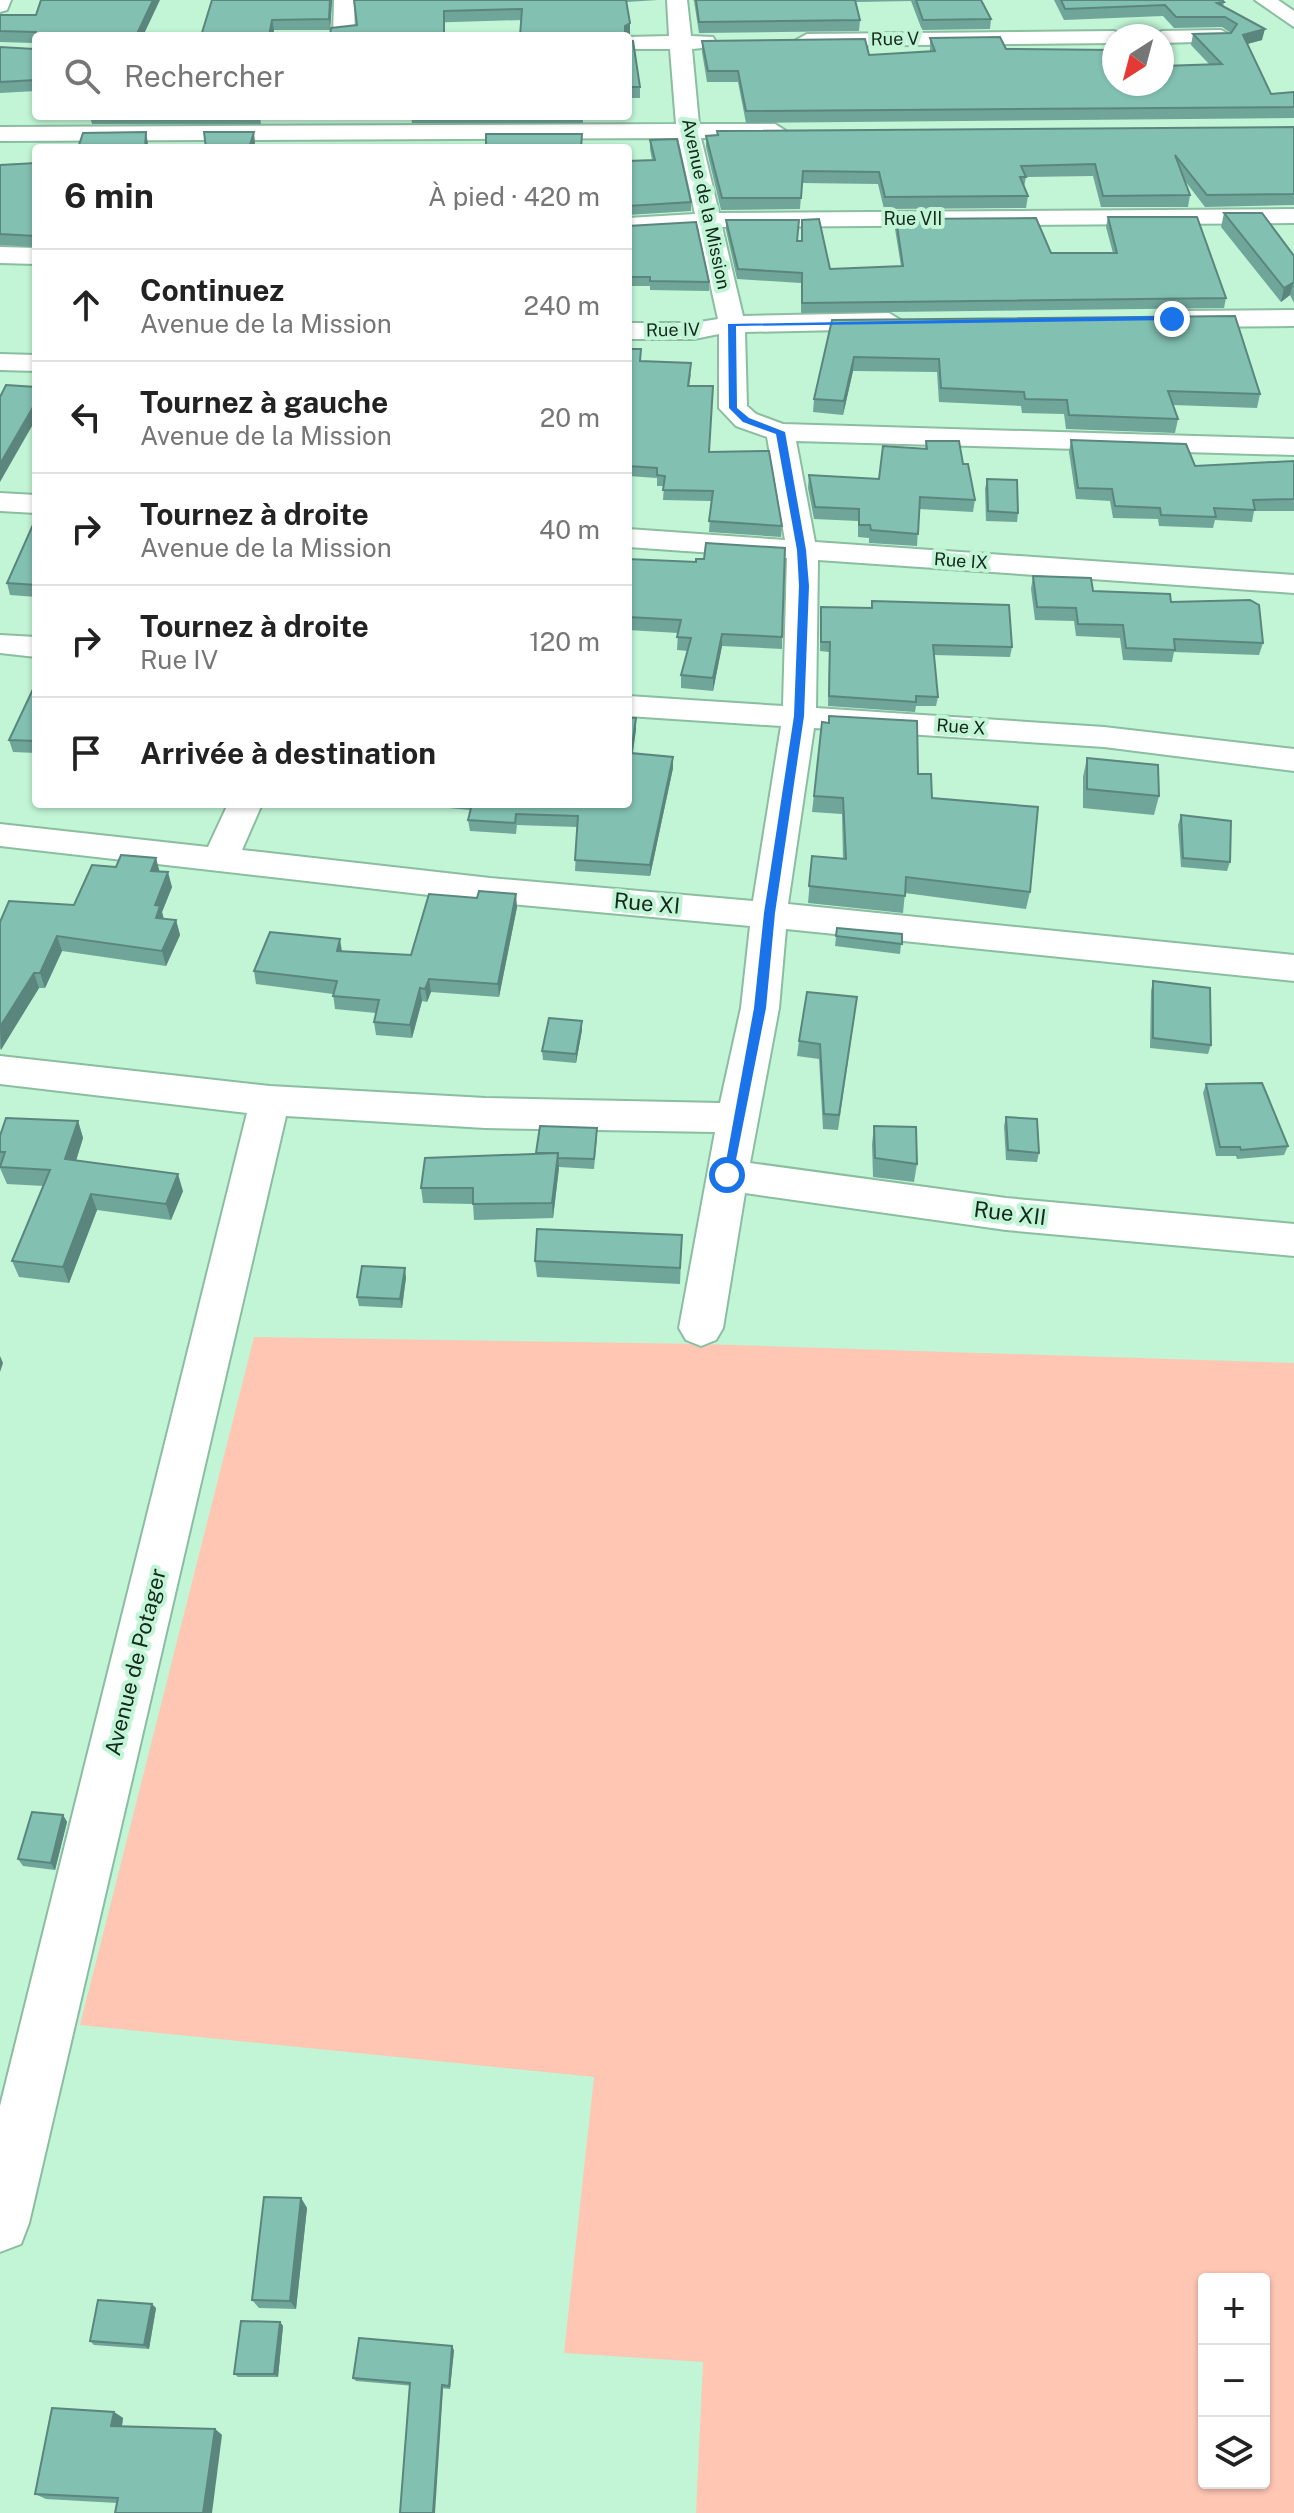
<!DOCTYPE html>
<html lang="fr">
<meta charset="utf-8">
<style>
body{margin:0;font-family:"Public Sans",sans-serif;background:#f6f6f6;color:#222}
.controls{position:absolute;right:24px;bottom:24px;display:grid;overflow:hidden;border-radius:8px;box-shadow:0 2px 6px #0004}
.controls button{width:72px;height:72px;display:grid;place-items:center;padding:0;border:0;border-bottom:2px solid #e0e0e0;background:#fff;color:#222;font:40px sans-serif}
.compass{position:absolute;left:1102px;top:24px;width:72px;height:72px;border-radius:50%;background:#fff;box-shadow:0 2px 6px #0004;rotate:216deg}
.stop{position:absolute;width:24px;height:24px;margin:-18px;border:6px solid #1a73e8;border-radius:50%;background:#fff}
.stop.end{background:#1a73e8;border-color:#fff;box-shadow:0 2px 8px #0008}
.list{margin:0;padding:0;list-style:none}
h2{display:flex;justify-content:space-between;align-items:center;height:104px;margin:0;padding:0 32px;font-size:34px}
h2 small{font-size:26px;font-weight:400;color:#767676}
.list li{display:grid;grid-template-columns:52px 1fr auto;gap:24px;align-items:center;box-sizing:border-box;height:112px;padding:0 32px;border-top:2px solid #e0e0e0}
.list b{display:block;font-size:30px;white-space:nowrap}
.list p{margin:0;font-size:26px;white-space:nowrap;color:#767676}
.list em{font-size:26px;font-style:normal;color:#767676}
.icon{flex:none;width:44px;height:44px;fill:none;stroke:currentColor;stroke-width:2;stroke-linecap:round;stroke-linejoin:round}
.map{position:relative;flex:none;width:1294px;height:2513px;overflow:hidden}
.search{position:absolute;background:#fff;box-shadow:0 2px 6px #0004;left:32px;top:32px;width:600px;height:88px;display:flex;align-items:center;gap:20px;box-sizing:border-box;padding:0 28px;border-radius:8px;color:#767676;font-size:30px}
.panel{position:absolute;background:#fff;box-shadow:0 2px 6px #0004;left:32px;top:144px;width:600px;height:664px;border-radius:8px}
.map>svg:first-child{display:block}
.green{fill:#ffc6b4;fill-rule:evenodd}
.lines{fill:none;stroke-linecap:round;stroke-linejoin:round}
.minor-casing{stroke:#8bbda0;stroke-width:4}
.minor{fill:#fff;fill-rule:evenodd}
.wall{fill:#70a599}
.shaded-wall{fill:#5b867d}
.building{fill:#82c0b2;stroke:#5b867d;stroke-width:2}
.route{fill:#1a73e8}
.labels{text-anchor:middle;stroke-width:8;stroke-linejoin:round;paint-order:stroke}
.far-street-label{font-size:18px;fill:#15291e;stroke:#c1f5d6}
.street-label{font-size:22px;fill:#15291e;stroke:#c1f5d6}
</style>
<div class="map">
<svg width="1294" height="2513" viewBox="0 0 1294 2513">
<rect width="100%" height="100%" fill="#c1f5d6"/>
<path class="green" d="M254,1337L702,1344L1294,1363V2513H696L703,2362L564,2353L594,2077L80,2025ZM1204,2279H1264V2483H1204Z"/>
<g class="lines">
<defs>
<g id="minor">
<polygon points="0,0 11,0 7,10 0,12"/>
<polygon points="334,0 354,0 355,36 333,36"/>
<polygon points="667,0 687,0 691,36 713,37 716,42 713,47 692,49 699,124 775,124 786,131 775,138 701,138 719,213 1294,209 1294,223 722,227 743,316 889,313 902,321 889,329 745,332 747,406 756,414 783,424 1294,439 1294,455 796,441 815,542 1294,575 1294,593 818,560 816,708 1104,727 1294,749 1294,771 1104,747 814,728 788,904 1294,955 1294,981 786,929 779,1008 750,1163 1006,1198 1294,1224 1294,1256 1006,1230 745,1193 723,1328 716,1340 701,1346 686,1340 679,1328 715,1132 485,1128 286,1116 29,2223 21,2244 0,2252 0,2106 247,1113 0,1084 0,1056 270,1086 485,1098 720,1103 741,1008 750,926 490,902 0,846 0,824 208,847 228,804 262,804 242,850 490,878 753,901 781,726 628,716 628,696 783,706 787,558 628,547 628,529 785,540 767,437 736,426 719,408 719,334 694,339 628,339 628,323 694,323 718,319 698,228 628,232 628,218 695,214 678,138 0,141 0,127 676,124 670,49 628,49 628,37 669,36"/>
<polygon points="1255,0 1278,0 1294,11 1294,27"/>
<polygon points="1221,30 1232,36 1229,41 1162,43 1162,36 1152,36 1162,31"/>
<polygon points="1114,31 1124,36 1114,36 1114,43 807,46 796,40 807,34"/>
<polygon points="0,247 36,248 36,264 0,263"/>
<polygon points="1294,310 1294,326 1179,327 1166,319 1179,311"/>
<polygon points="0,354 36,355 36,371 0,370"/>
<polygon points="0,493 36,495 36,513 0,511"/>
<polygon points="0,635 36,637 36,657 0,653"/>
</g>
</defs>
<use href="#minor" class="minor-casing"/>
<use href="#minor" class="minor"/>
</g>
<g class="wall">
<polygon points="332,0 330,30 274,30 273,36 201,36"/>
<polygon points="354,0 658,0 626,2 630,23 630,34 627,36 520,36 522,20 357,25"/>
<polygon points="693,0 981,0 991,19 990,29 922,30 911,1 855,2 860,20 859,31 699,33 694,1"/>
<polygon points="1054,0 1222,0 1224,2 1223,7 1262,40 1247,44 1271,94 1294,92 1294,118 746,123 738,82 707,82 702,52 702,41 869,55 930,51 930,38 1006,49 1114,84 1210,65 1191,45 1193,34 1231,33 1222,27 1174,28 1163,16 1064,20"/>
<polygon points="0,15 36,15 36,91 0,93 0,47 34,49 34,43 0,42"/>
<polygon points="628,40 640,87 640,98 628,98"/>
<polygon points="90,116 260,116 261,124 92,124"/>
<polygon points="411,116 583,116 583,123 412,123"/>
<polygon points="1294,127 1294,205 1205,207 1185,181 1190,195 1188,207 1101,207 1093,176 1026,177 1024,187 1028,196 1026,208 884,209 878,184 802,183 800,209 721,210 706,147 706,136"/>
<polygon points="650,140 691,202 691,211 628,215 628,161 652,160 650,149"/>
<polygon points="36,163 36,247 0,245 0,165"/>
<polygon points="1224,213 1294,256 1294,303 1290,295 1281,302 1221,227"/>
<polygon points="1108,217 1226,298 1224,308 801,313 801,283 737,279 726,230 726,220 798,241 802,241 802,220 830,269 901,266 895,229 896,219 1051,253 1113,253 1106,227"/>
<polygon points="628,226 709,282 709,291 650,290 650,286 628,286"/>
<polygon points="832,320 1260,394 1257,408 1173,405 1178,419 1175,433 1066,429 1064,414 1022,413 1021,406 939,402 937,372 853,371 843,415 813,412 814,399"/>
<polygon points="628,349 641,361 691,374 689,386 709,452 782,526 781,537 709,532 711,501 663,500 664,486 657,486 657,478 628,476"/>
<polygon points="1071,440 1195,466 1294,462 1294,511 1254,511 1252,522 1215,520 1213,528 1159,526 1158,519 1113,518 1110,501 1076,499 1069,452"/>
<polygon points="926,441 963,464 975,500 973,512 919,509 917,546 869,543 869,538 858,537 858,521 814,519 808,488 809,475 879,479 925,449"/>
<polygon points="987,479 1018,513 1017,522 986,521 985,489"/>
<polygon points="36,518 36,597 10,595 7,583"/>
<polygon points="628,559 782,637 782,649 722,646 713,691 681,688 681,675 688,651 677,650 678,633 628,630"/>
<polygon points="1033,576 1093,591 1263,643 1259,655 1174,652 1172,662 1123,660 1120,638 1076,636 1074,621 1035,620 1031,589"/>
<polygon points="872,601 1012,647 1010,657 934,655 938,697 936,706 916,706 915,712 828,706 829,652 820,651 821,607 871,608"/>
<polygon points="36,613 36,632 32,620"/>
<polygon points="36,687 36,753 13,752 9,740"/>
<polygon points="628,718 636,729 633,753 673,757 673,768 650,876 575,871 577,827 517,825 516,834 470,831 468,820 470,810 406,804 628,804"/>
<polygon points="822,722 918,774 932,798 1030,892 1026,909 905,893 903,913 808,903 812,856 843,859 842,814 812,812"/>
<polygon points="1087,758 1159,796 1154,815 1083,808 1083,777"/>
<polygon points="1181,815 1230,862 1227,871 1181,867 1178,825"/>
<polygon points="156,858 159,871 172,887 162,912 164,919 176,920 180,935 166,966 62,951 45,988 39,988 0,1050 0,922 74,905 116,867"/>
<polygon points="517,907 499,997 431,992 427,1002 422,1001 412,1038 376,1035 374,1022 376,1013 335,1009 333,994 256,984 254,971 342,952 411,955"/>
<polygon points="837,928 902,934 900,954 835,946"/>
<polygon points="1153,981 1211,1045 1208,1054 1150,1048 1151,991"/>
<polygon points="855,1013 838,1130 823,1129 819,1059 797,1056 799,1041"/>
<polygon points="582,1030 576,1063 543,1060 542,1051"/>
<polygon points="1206,1084 1288,1146 1284,1155 1237,1159 1236,1156 1216,1156 1203,1093"/>
<polygon points="1006,1117 1039,1153 1037,1162 1006,1160 1004,1126"/>
<polygon points="78,1121 83,1138 76,1161 183,1191 171,1220 97,1210 69,1283 19,1277 12,1261 44,1186 7,1184 0,1168 0,1136"/>
<polygon points="874,1126 917,1164 914,1182 873,1177 872,1144"/>
<polygon points="597,1138 594,1169 559,1167 553,1218 474,1220 473,1204 423,1203 421,1188 536,1153"/>
<polygon points="682,1235 680,1284 537,1277 535,1261"/>
<polygon points="406,1277 402,1308 359,1306 357,1297"/>
<polygon points="63,1815 67,1822 55,1870 23,1866 18,1859"/>
<polygon points="301,2198 307,2208 296,2309 259,2308 252,2300"/>
<polygon points="156,2308 149,2349 94,2345 90,2341"/>
<polygon points="280,2322 283,2326 278,2377 238,2377 234,2374"/>
<polygon points="454,2350 450,2389 356,2381 353,2378"/>
<polygon points="114,2412 123,2418 122,2426 215,2429 222,2435 117,2503 46,2499 35,2494"/>
</g>
<g class="shaded-wall">
<polygon points="153,0 160,0 143,36 136,36"/>
<polygon points="330,0 332,0 330,30 329,19"/>
<polygon points="272,20 274,30 273,36 269,36"/>
<polygon points="630,23 630,34 625,36 625,26"/>
<polygon points="1265,29 1262,40 1240,46 1243,35"/>
<polygon points="146,132 148,144 148,148 145,148"/>
<polygon points="254,132 255,143 254,148 249,148"/>
<polygon points="1294,281 1290,295 1281,302 1284,288"/>
<polygon points="854,357 853,371 843,415 844,401"/>
<polygon points="36,402 36,419 0,482 0,464"/>
<polygon points="722,634 722,646 713,691 713,678"/>
<polygon points="636,718 636,729 631,764 631,753"/>
<polygon points="673,757 673,768 650,876 650,865"/>
<polygon points="156,858 160,873 151,871"/>
<polygon points="168,872 172,887 162,912 164,921 156,918 155,905"/>
<polygon points="516,894 517,907 499,997 498,984"/>
<polygon points="176,920 180,935 166,966 162,951"/>
<polygon points="57,936 62,951 45,988 40,973"/>
<polygon points="340,939 342,952 337,951"/>
<polygon points="34,973 39,988 1,1050 0,1027"/>
<polygon points="429,979 431,992 427,1002 425,989"/>
<polygon points="420,988 422,1001 412,1038 410,1025"/>
<polygon points="582,1021 582,1030 576,1063 576,1054"/>
<polygon points="78,1121 83,1138 71,1176 65,1159"/>
<polygon points="558,1153 559,1168 553,1218 552,1203"/>
<polygon points="178,1174 183,1191 171,1220 166,1204"/>
<polygon points="91,1194 97,1210 69,1283 63,1267"/>
<polygon points="405,1268 406,1277 402,1308 400,1299"/>
<polygon points="0,1356 3,1363 0,1372"/>
<polygon points="63,1815 67,1822 55,1870 51,1863"/>
<polygon points="301,2198 307,2208 296,2309 290,2301"/>
<polygon points="152,2304 156,2308 149,2349 144,2345"/>
<polygon points="280,2322 283,2326 278,2377 274,2374"/>
<polygon points="452,2346 454,2350 450,2389 449,2386"/>
<polygon points="442,2385 443,2389 435,2513 433,2513"/>
<polygon points="114,2412 123,2418 121,2432 111,2426"/>
<polygon points="215,2429 222,2435 212,2513 203,2513"/>
</g>
<g class="building">
<polygon points="41,0 153,0 136,36 36,36 36,80 0,82 0,47 34,49 36,32 0,31 0,15 36,15"/>
<polygon points="212,0 330,0 329,19 272,20 269,36 201,36"/>
<polygon points="354,0 626,0 630,23 625,26 625,36 520,36 522,9 444,11 444,36 330,36 331,28 357,25"/>
<polygon points="696,0 855,0 860,20 699,22"/>
<polygon points="916,0 981,0 991,19 923,20"/>
<polygon points="1061,0 1222,0 1224,2 1217,3 1265,29 1243,35 1271,94 1294,92 1294,107 746,111 738,71 708,71 702,41 865,39 869,55 935,51 930,38 1000,37 1006,49 1114,50 1114,84 1162,84 1162,66 1222,64 1193,34 1231,33 1237,24 1225,17 1176,17 1165,5 1065,9"/>
<polygon points="628,40 633,41 640,87 628,87"/>
<polygon points="1294,127 1294,194 1207,195 1175,155 1190,195 1103,196 1095,164 1021,166 1026,177 1020,177 1028,196 885,197 879,172 803,171 801,198 722,198 706,136 718,135 717,131"/>
<polygon points="146,132 145,148 78,148 83,133"/>
<polygon points="204,132 254,132 249,148 206,148"/>
<polygon points="486,134 582,134 581,148 486,148"/>
<polygon points="677,139 691,202 628,206 628,161 655,160 650,140"/>
<polygon points="36,163 36,236 0,234 0,165"/>
<polygon points="1224,213 1262,213 1294,256 1294,282 1284,288"/>
<polygon points="1108,217 1197,217 1226,298 802,303 802,273 738,269 726,220 799,220 797,241 802,241 802,220 819,219 830,269 903,266 896,219 1036,218 1051,253 1117,253"/>
<polygon points="696,222 709,282 650,281 650,277 628,277 628,226"/>
<polygon points="1235,316 1260,394 1168,391 1178,419 1069,415 1067,400 1025,399 1024,392 941,388 939,359 854,357 844,401 814,399 832,320"/>
<polygon points="628,349 641,349 640,361 691,363 688,386 713,386 709,452 769,451 782,526 709,521 713,491 663,490 665,476 657,475 657,468 628,466"/>
<polygon points="6,385 36,387 36,402 0,464 0,397"/>
<polygon points="1071,440 1186,444 1195,466 1294,461 1294,499 1253,500 1255,510 1214,508 1216,517 1161,515 1160,508 1115,506 1112,489 1078,488"/>
<polygon points="926,441 959,441 963,464 968,464 975,500 920,497 918,534 871,530 870,525 859,525 859,509 815,507 809,475 879,479 883,446 927,449"/>
<polygon points="987,479 1017,480 1018,513 988,511"/>
<polygon points="36,518 36,585 7,583"/>
<polygon points="706,543 785,548 782,637 722,634 713,678 681,675 691,638 677,637 681,620 628,617 628,559 696,562 696,559 704,559"/>
<polygon points="1033,576 1091,578 1093,591 1170,594 1171,602 1250,600 1259,605 1263,643 1174,639 1175,650 1126,648 1123,625 1078,624 1076,608 1037,607"/>
<polygon points="872,601 1009,605 1012,647 933,645 938,697 916,696 916,702 829,696 830,642 821,642 821,607 872,608"/>
<polygon points="34,687 36,687 36,741 9,740"/>
<polygon points="829,716 917,721 918,774 931,774 932,798 1038,807 1030,892 906,877 905,896 809,886 812,856 846,859 843,798 814,796 822,722 829,723"/>
<polygon points="628,718 636,718 631,753 673,757 650,865 575,860 578,816 516,814 515,823 468,820 472,804 628,804"/>
<polygon points="1087,758 1158,765 1159,796 1087,789"/>
<polygon points="1181,815 1231,821 1230,862 1183,858"/>
<polygon points="121,855 156,858 151,871 168,872 155,905 160,906 156,918 176,920 162,951 57,936 40,973 34,973 0,1027 0,922 9,901 74,905 92,865 116,867"/>
<polygon points="479,891 516,894 498,984 429,979 425,989 420,988 410,1025 374,1022 379,1000 333,996 337,981 254,971 270,932 340,939 337,951 411,955 429,894 477,898"/>
<polygon points="837,928 902,934 902,944 836,936"/>
<polygon points="1153,981 1210,988 1211,1045 1153,1038"/>
<polygon points="807,992 857,997 839,1115 824,1114 820,1044 799,1041"/>
<polygon points="549,1018 582,1021 576,1054 542,1051"/>
<polygon points="1262,1083 1288,1146 1241,1150 1240,1147 1220,1147 1206,1084"/>
<polygon points="1006,1117 1037,1119 1039,1153 1008,1150"/>
<polygon points="6,1118 78,1121 65,1159 178,1174 166,1204 91,1194 63,1267 12,1261 50,1170 0,1167 5,1152 0,1152 0,1136"/>
<polygon points="540,1126 597,1128 594,1159 558,1158 558,1153 536,1153"/>
<polygon points="874,1126 916,1127 917,1164 875,1158"/>
<polygon points="558,1153 552,1203 473,1204 473,1188 421,1188 425,1158"/>
<polygon points="537,1229 682,1235 680,1268 535,1261"/>
<polygon points="362,1266 405,1268 400,1299 357,1297"/>
<polygon points="32,1812 63,1815 51,1863 18,1859"/>
<polygon points="264,2197 301,2198 290,2301 252,2300"/>
<polygon points="98,2300 152,2304 144,2345 90,2341"/>
<polygon points="241,2321 280,2322 274,2374 234,2374"/>
<polygon points="359,2338 452,2346 449,2386 442,2385 433,2513 400,2513 410,2383 353,2378"/>
<polygon points="52,2408 114,2412 111,2426 215,2429 203,2513 115,2513 118,2498 35,2494"/>
</g>
<polygon class="route" points="1172,316 1175,320 736,326 737,408 749,418 785,432 806,550 809,586 804,716 775,913 766,1008 733,1175 723,1178 754,1008 764,913 794,716 799,586 797,550 776,434 743,422 729,408 728,324"/>
<g class="labels">
<g class="far-street-label">
<text transform="translate(895 39) rotate(-1)" y="6">Rue V</text>
<text transform="translate(706 204) rotate(78)" y="6">Avenue de la Mission</text>
<text x="913" y="225">Rue VII</text>
<text transform="translate(673 330) rotate(-1)" y="6">Rue IV</text>
<text transform="translate(961 561) rotate(4)" y="6">Rue IX</text>
<text transform="translate(961 727) rotate(4)" y="6">Rue X</text>
</g>
<g class="street-label">
<text transform="translate(647 903) rotate(5)" y="8">Rue XI</text>
<text transform="translate(1010 1213) rotate(7)" y="8">Rue XII</text>
<text transform="translate(135 1662) rotate(-76)" y="8">Avenue de Potager</text>
</g>
</g>
</svg>
<div class="controls">
<button>+</button>
<button>−</button>
<button><svg class="icon" aria-label="layers" viewBox="0 0 24 24"><path d="M12 4l9 5-9 5-9-5zM3 14l9 5 9-5"/></svg></button>
</div>
<svg class="compass" viewBox="-18 -18 36 36"><path d="M0-13l5 13h-10z" fill="#e53935"/><path d="M0 13l5-13h-10z" fill="#767676"/></svg>
<div class="stop" style="left:727px;top:1175px"></div>
<div class="stop end" style="left:1172px;top:319px"></div>
<div class="search"><svg class="icon" aria-label="search" viewBox="0 0 24 24"><circle cx="10" cy="10" r="6"/><path d="M15 15l6 6"/></svg>Rechercher</div>
<section class="panel">
<h2>6 min<small>À pied · 420 m</small></h2>
<ul class="list">
<li><svg class="icon" aria-label="ahead" viewBox="0 0 24 24"><path d="M12 20V5M6 11l6-6 6 6"/></svg><div><b>Continuez</b><p>Avenue de la Mission</p></div><em>240 m</em></li>
<li><svg class="icon" aria-label="left" viewBox="0 0 24 24"><path d="M17 20v-9H6M10 6l-5 5 5 5"/></svg><div><b>Tournez à gauche</b><p>Avenue de la Mission</p></div><em>20 m</em></li>
<li><svg class="icon" aria-label="right" viewBox="0 0 24 24"><path d="M7 20v-9h11M14 6l5 5-5 5"/></svg><div><b>Tournez à droite</b><p>Avenue de la Mission</p></div><em>40 m</em></li>
<li><svg class="icon" aria-label="right" viewBox="0 0 24 24"><path d="M7 20v-9h11M14 6l5 5-5 5"/></svg><div><b>Tournez à droite</b><p>Rue IV</p></div><em>120 m</em></li>
<li><svg class="icon" aria-label="arrive" viewBox="0 0 24 24"><path d="M6 21V4h12l-3 4 3 4H6"/></svg><div><b>Arrivée à destination</b></div></li>
</ul>
</section>
</div>
